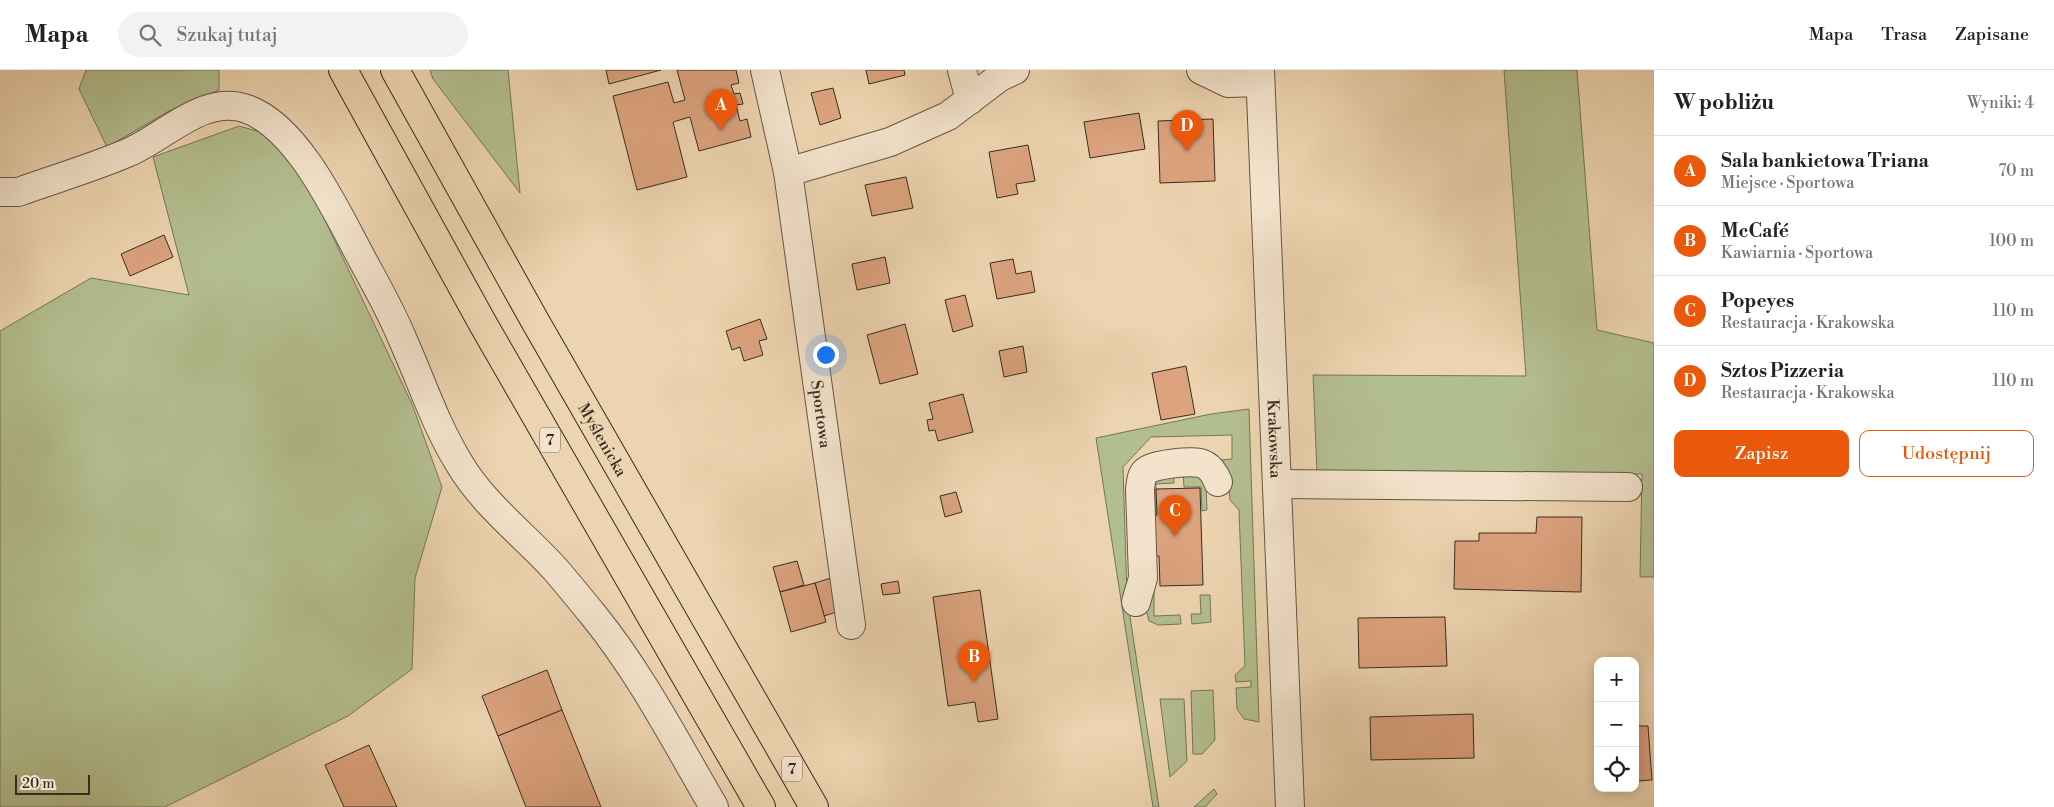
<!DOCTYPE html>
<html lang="pl">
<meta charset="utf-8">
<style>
body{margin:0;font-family:"Libre Bodoni",serif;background:#f2f2f2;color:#222}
.controls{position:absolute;right:15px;bottom:15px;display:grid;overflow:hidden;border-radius:10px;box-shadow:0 2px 12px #0003}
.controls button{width:45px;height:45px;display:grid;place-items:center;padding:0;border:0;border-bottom:1px solid #e0e0e0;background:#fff;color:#222;font:25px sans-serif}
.scale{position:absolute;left:15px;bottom:12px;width:75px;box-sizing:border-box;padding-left:5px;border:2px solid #362d23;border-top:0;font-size:14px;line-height:18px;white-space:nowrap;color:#362d23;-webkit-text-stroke:4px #f3e3cc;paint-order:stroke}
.you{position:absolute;left:825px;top:284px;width:18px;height:18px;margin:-12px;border:4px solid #fff;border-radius:50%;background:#1a73e8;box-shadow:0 0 0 8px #1a73e833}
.badge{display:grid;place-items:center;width:32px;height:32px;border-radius:50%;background:#ea580c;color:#fff;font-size:16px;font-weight:700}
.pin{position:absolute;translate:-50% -41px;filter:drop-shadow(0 1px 2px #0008)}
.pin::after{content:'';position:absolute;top:26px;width:18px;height:15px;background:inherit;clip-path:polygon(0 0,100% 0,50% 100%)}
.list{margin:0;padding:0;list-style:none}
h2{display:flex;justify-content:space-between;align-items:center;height:65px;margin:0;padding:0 20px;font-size:21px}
h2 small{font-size:16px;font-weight:400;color:#767676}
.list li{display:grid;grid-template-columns:32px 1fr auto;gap:15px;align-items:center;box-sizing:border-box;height:70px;padding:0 20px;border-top:1px solid #e0e0e0}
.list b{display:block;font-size:19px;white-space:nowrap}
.list p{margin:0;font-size:16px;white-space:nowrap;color:#767676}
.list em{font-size:16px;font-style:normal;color:#767676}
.actions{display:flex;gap:10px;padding:15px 20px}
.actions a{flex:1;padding:11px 0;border:1px solid #ea580c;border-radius:10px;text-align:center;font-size:18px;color:#ea580c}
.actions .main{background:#ea580c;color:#fff}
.icon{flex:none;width:28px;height:28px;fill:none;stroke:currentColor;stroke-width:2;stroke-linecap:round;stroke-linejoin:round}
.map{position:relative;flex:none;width:1654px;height:737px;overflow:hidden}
header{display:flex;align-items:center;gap:30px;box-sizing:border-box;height:70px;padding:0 25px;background:#fff;border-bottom:1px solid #e0e0e0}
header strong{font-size:24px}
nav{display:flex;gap:28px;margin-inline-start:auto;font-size:18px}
.search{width:350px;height:45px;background:#f2f2f2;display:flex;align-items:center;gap:12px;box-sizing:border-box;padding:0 18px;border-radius:28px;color:#767676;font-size:19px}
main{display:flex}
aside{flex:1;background:#fff}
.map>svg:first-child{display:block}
.green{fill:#b3be8f;stroke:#747659}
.building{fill:#dca37e;stroke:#362d23}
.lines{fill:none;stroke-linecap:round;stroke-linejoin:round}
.minor-casing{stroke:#645746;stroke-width:30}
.highway-casing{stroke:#362d23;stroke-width:30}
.minor{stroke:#f3e3cc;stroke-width:28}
.highway{stroke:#edd4b0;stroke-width:28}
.labels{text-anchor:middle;stroke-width:5;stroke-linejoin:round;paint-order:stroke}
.shield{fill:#f3e3cc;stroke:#6f6456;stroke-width:1}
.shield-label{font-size:15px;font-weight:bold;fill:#362d23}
.street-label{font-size:16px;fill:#362d23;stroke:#f3e3cc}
</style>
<header>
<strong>Mapa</strong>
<div class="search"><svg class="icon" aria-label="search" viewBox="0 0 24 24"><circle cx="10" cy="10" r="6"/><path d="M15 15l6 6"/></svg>Szukaj tutaj</div>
<nav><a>Mapa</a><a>Trasa</a><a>Zapisane</a></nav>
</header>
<main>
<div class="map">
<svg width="1654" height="737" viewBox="0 0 1654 737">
<rect width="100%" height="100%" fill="#edd4b0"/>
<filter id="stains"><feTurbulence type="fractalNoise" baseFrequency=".004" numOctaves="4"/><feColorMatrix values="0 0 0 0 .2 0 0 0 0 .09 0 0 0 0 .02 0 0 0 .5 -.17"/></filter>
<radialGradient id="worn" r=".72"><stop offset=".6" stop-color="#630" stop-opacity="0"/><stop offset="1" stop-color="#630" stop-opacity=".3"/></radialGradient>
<g class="green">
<polygon points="86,0 219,0 219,20 169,41 107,77 79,19"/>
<polygon points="430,0 508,0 520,123 433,9"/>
<polygon points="1504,0 1577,0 1597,260 1654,273 1654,507 1640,507 1642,404 1317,404 1313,305 1526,306"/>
<polygon points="239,56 271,65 315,129 412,334 442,417 415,508 412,599 348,646 165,737 0,737 0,261 91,208 189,225 153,87"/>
<polygon points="1249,339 1259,652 1244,649 1237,639 1236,618 1251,617 1251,611 1236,612 1235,605 1245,596 1239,440 1230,430 1228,409 1221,390 1232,389 1232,365 1151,367 1123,397 1127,527 1159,737 1153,737 1096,368 1211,344"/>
<polygon points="1173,400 1174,413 1156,414 1156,444 1148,444 1149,411"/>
<polygon points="1193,400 1206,415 1207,440 1202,441 1201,417 1184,417 1183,401"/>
<polygon points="1154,522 1154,546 1180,545 1181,554 1158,555 1149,551 1144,531"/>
<polygon points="1200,525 1210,525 1211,552 1192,554 1191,544 1201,544"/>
<polygon points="1213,620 1215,670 1202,684 1193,684 1191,621"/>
<polygon points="1160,629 1184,629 1187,691 1170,707"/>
<polygon points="1214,719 1217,724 1205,737 1194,737"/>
</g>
<g class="building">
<polygon points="606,0 661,0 609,14"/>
<polygon points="677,0 736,0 739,13 731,15 734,24 740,23 743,34 736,35 740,51 747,49 751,67 699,81 690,47 673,52 687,107 637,120 613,26 668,12 674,33 685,30"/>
<polygon points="866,0 904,0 905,5 869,14"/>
<polygon points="833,18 841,48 820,55 811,23"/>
<polygon points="1139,43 1145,79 1090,88 1084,52"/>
<polygon points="1213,49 1215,111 1160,113 1158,51"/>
<polygon points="1028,75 1035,111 1016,114 1018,124 997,128 989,82"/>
<polygon points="906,107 913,138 872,146 865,115"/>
<polygon points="164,165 173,187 130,206 121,184"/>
<polygon points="885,187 890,213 857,220 852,194"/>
<polygon points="1013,189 1016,204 1031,201 1035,222 997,229 990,193"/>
<polygon points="965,225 973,256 953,262 945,230"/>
<polygon points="760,249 767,269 759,271 763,285 744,291 740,277 732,280 726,261"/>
<polygon points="905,254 918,304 880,314 867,265"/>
<polygon points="1023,276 1027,302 1004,307 999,281"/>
<polygon points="1186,296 1195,344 1161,350 1152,303"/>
<polygon points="963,324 973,362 938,371 935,360 929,361 927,350 933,349 929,333"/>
<polygon points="1200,418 1203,515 1160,516 1159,486 1149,486 1148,445 1157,445 1156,419"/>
<polygon points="956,422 962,442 945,447 940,426"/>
<polygon points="1537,447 1582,447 1581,522 1454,519 1455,471 1479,471 1479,463 1536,463"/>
<polygon points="797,491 804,515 780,522 773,497"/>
<polygon points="831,508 840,541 824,546 815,513"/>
<polygon points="898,511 900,523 883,525 881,514"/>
<polygon points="815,513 826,552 791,562 780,522"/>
<polygon points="980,520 998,649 978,652 975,632 948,636 933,527"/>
<polygon points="1445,547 1447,596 1359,598 1358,548"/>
<polygon points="547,600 562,640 498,666 482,626"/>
<polygon points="562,640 601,737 526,737 498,666"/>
<polygon points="1473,644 1474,688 1371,690 1370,647"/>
<polygon points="1635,656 1648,656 1652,710 1637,711 1635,707"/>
<polygon points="369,675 397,737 344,737 325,695"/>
</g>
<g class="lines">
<defs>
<g id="minor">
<path id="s1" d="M765,0L788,102L851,555"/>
<polyline points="962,0 970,30"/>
<polyline points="1201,0 1228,13 1260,12"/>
<path id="s2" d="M1260,0L1290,737"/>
<polyline points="788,102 890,72 948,46 1000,7 1015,0"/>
<path d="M0,122H18C54,109 92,98 127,83C164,68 204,23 247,39C299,58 337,143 362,189C376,215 391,241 402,268C421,310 435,354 459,393C483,434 523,464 555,499C568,514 581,530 594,546C641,604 676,672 714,737"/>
<polyline points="1277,414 1628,417"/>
<path d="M1136,532L1143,508L1140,419C1141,412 1141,405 1146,401C1153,394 1190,391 1200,393C1209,395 1215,404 1218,412"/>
</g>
<g id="highway">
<polyline points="343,0 483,254 761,737"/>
<path id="s3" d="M395,0L535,251L814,737"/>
</g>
</defs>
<use href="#minor" class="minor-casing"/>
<use href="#highway" class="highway-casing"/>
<use href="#minor" class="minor"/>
<use href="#highway" class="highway"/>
</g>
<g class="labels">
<g class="shield">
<rect x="540" y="357.5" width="20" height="25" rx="4"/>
<rect x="782" y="686.5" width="20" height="25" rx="4"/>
</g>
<g class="shield-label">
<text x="550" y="375">7</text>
<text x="792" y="704">7</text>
</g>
<g class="street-label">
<text dy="6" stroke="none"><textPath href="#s1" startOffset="349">Sportowa</textPath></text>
<text dy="6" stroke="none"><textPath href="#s2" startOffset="369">Krakowska</textPath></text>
<text dy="6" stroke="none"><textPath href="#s3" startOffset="424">Myślenicka</textPath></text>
</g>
</g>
<rect width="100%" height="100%" filter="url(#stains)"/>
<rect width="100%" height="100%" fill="url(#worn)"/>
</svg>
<div class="controls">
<button>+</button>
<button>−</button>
<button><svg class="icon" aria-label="locate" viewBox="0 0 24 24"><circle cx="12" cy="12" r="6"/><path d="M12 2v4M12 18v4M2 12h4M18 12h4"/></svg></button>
</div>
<div class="scale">20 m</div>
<div class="you"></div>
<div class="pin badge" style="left:721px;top:60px">A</div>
<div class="pin badge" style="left:974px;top:612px">B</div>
<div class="pin badge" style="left:1175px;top:466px">C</div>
<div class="pin badge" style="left:1187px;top:81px">D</div>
</div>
<aside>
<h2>W pobliżu<small>Wyniki: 4</small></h2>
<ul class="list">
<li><span class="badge">A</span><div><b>Sala bankietowa Triana</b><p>Miejsce · Sportowa</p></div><em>70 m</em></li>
<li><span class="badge">B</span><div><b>McCafé</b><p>Kawiarnia · Sportowa</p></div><em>100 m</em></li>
<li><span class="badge">C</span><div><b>Popeyes</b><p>Restauracja · Krakowska</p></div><em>110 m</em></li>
<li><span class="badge">D</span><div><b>Sztos Pizzeria</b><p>Restauracja · Krakowska</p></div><em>110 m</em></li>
</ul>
<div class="actions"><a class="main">Zapisz</a><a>Udostępnij</a></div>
</aside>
</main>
